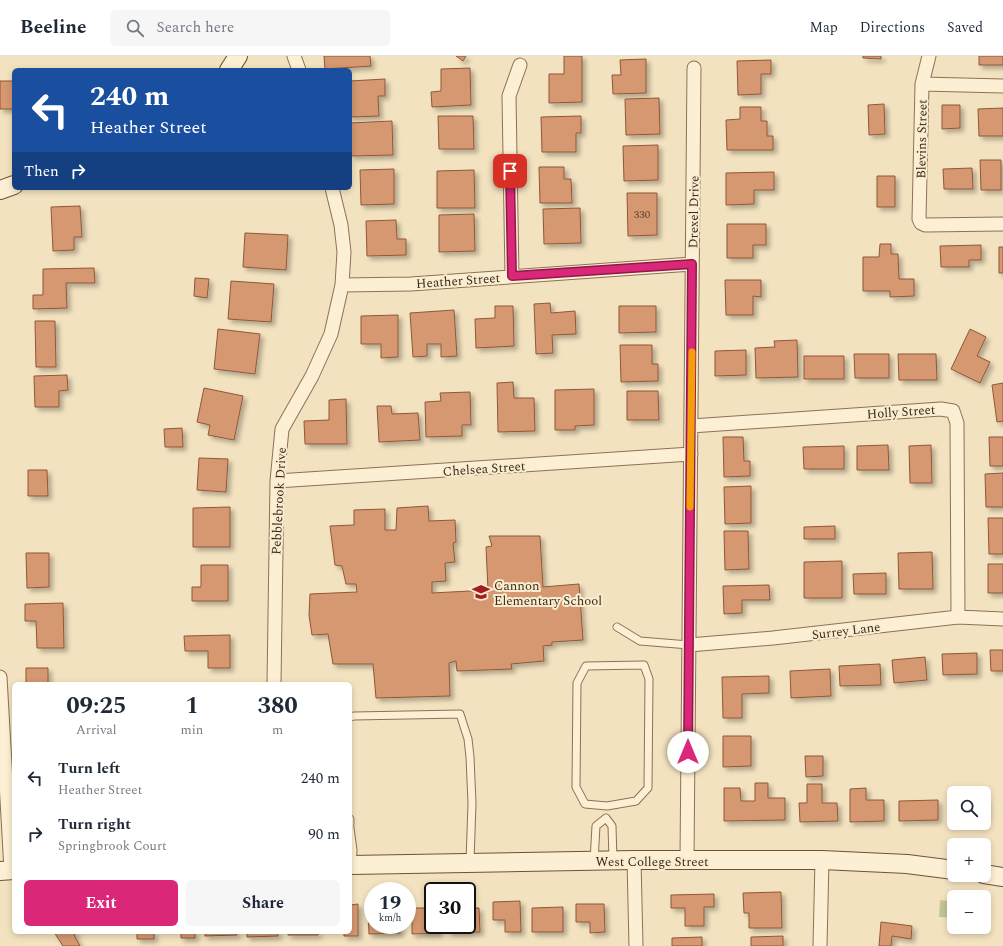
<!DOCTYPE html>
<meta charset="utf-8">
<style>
body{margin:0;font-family:Spectral,serif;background:#f6f6f7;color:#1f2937;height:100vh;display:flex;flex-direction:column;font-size:15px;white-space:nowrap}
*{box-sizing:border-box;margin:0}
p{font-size:13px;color:#747a83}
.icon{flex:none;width:22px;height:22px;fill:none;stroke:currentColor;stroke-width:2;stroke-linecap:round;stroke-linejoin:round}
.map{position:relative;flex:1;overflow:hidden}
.side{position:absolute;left:12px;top:626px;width:340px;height:252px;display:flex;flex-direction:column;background:#fff;border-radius:6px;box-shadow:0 2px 6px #0003}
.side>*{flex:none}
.hud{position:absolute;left:12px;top:12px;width:340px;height:122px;border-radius:6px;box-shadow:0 2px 6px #0003;background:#1a4fa0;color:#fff;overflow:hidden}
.controls{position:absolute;left:947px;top:730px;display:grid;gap:8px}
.controls a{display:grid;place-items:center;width:44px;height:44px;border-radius:6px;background:#fff;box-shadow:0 2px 6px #0003;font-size:20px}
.speed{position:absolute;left:364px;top:826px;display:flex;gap:8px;font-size:20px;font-weight:700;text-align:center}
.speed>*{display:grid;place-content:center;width:52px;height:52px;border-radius:50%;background:#fff;box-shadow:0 2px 6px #0003;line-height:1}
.speed small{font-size:10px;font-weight:400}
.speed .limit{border:2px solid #111;border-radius:6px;background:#fff;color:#111}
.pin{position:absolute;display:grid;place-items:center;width:34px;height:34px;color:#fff;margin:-17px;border-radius:8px;box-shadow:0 2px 6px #0006}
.me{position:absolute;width:44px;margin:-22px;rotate:0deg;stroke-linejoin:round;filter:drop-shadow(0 0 3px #0008)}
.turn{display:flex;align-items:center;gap:14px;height:84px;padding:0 12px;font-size:18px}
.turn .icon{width:52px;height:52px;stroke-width:2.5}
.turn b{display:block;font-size:28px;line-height:34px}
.then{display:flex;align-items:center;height:38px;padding:0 12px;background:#0003;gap:8px;font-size:15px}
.eta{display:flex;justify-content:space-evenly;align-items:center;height:68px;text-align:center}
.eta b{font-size:24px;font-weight:700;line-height:28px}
.primary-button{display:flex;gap:8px;margin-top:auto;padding:8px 12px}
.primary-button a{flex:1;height:46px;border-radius:6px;background:#db2777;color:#fff;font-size:16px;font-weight:700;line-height:46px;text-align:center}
.primary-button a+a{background:#f6f6f7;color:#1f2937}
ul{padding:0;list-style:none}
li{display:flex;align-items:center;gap:12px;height:56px;padding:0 12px}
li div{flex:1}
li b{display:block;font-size:15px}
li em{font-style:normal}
header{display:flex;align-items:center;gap:24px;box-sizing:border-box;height:56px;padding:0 20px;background:#fff;border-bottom:1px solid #e0e1e3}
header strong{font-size:19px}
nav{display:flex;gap:22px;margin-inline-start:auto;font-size:14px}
.search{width:280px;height:36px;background:#f6f6f7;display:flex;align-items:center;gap:10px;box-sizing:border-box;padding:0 14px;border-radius:6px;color:#747a83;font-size:15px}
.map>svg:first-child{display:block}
</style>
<header>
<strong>Beeline</strong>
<div class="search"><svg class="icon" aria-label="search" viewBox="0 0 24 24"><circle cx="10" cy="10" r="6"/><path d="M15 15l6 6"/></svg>Search here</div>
<nav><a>Map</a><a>Directions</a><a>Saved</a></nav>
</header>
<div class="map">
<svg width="1003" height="890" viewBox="0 0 1003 890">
<defs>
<filter id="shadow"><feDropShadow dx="3.5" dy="3.5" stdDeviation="2" flood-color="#0004"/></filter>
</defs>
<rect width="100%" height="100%" fill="#f3e2bf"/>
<path fill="#c1c692" d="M940,844L954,846V862L939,861Z"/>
<path fill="#d59870" stroke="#8f5838" filter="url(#shadow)" d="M324,0H370L371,10L325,13Z
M456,0H466L463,5Z
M564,0H582V46L549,47V18H564Z
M863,0H881V3L863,2Z
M979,0H1003V9H979Z
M646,3V37L613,38L612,19H621L620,4Z
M771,4V18H761V38L738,39L737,5Z
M470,12L471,49L432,51L431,36L441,35V13Z
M385,23V40H378L379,60L350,61V25Z
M0,25H14V53H0Z
M659,42L660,78L626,79L625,43Z
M884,48L885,78L869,79L868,49Z
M942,49H960V72L942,73Z
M740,51H761V65H767V80H773V94H727L726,64L740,63Z
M1003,52V80H979L978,53Z
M438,60H473L474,93H439Z
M581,60V77H576V96H542L541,61Z
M392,65L393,99L351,100L350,67Z
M658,89V124L624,125L623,90Z
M980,104H1001V134H981Z
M539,111H564V123H571L572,147H540Z
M972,112L973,133H944L943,113Z
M394,113V148L361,149L360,114Z
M474,114L475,152H437V115Z
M774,116V134H754V148L726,149V117Z
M877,120H895V151H877Z
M627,137H657V179L628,180Z
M80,150L82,181H74V194L53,195L51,151Z
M580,152L581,187L544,188L543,153Z
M474,158L475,195L439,196V159Z
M396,164L397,183H406V199L367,200L366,165Z
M727,168H766V189H753V202H727Z
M245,177L288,179L286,214L243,211Z
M880,188H891V198H898L899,223H914V240L890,241V235H863V201H879Z
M981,189V204H969V211H941L940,190Z
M999,191H1003V217H999Z
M94,212L95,227H66L67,252L33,253V239H43V213Z
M195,222L209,223L207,242L194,240Z
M725,224H761V241L753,240V259H726Z
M231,225L274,228L271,266L228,263Z
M550,247L551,257L575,255L576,278L552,279L553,297L536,298L534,248Z
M495,250H513L514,290L476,292L475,263L495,262Z
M619,250H656V276L619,277Z
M454,254L457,300L441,301V288H427V300L413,301L410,257Z
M398,259V301L381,302V288H361V260Z
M35,265H55L56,311H36Z
M218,273L260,278L255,318L214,313Z
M970,273L986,281L977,300L990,306L980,327L951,313Z
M797,284L798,321L756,322L755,292L775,291L774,285Z
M620,289H652V308H658V325L621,326Z
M746,294V319L715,320V295Z
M854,298H889V322H855Z
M898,298H936L937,324H899Z
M804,300H844V323H804Z
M67,319L68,334L59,335V351H35L34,320Z
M513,326L514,342H534L535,375L498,376L497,327Z
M1003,327V365L997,366L992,329Z
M204,332L243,340L234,384L208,379L210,369L197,366Z
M594,333V369L575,370V374H555V334Z
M627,335H658L659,364H627Z
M470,336L471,369H462V380L426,381L425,346L441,345L440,337Z
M346,343L347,388H305L304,365L329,364V344Z
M377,350H391L392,358L418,357L420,384L379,386Z
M182,372L183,391H165L164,373Z
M723,381H743L744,405H750V420L724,421Z
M989,381H1003V410H990Z
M888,389L889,414H857V390Z
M931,389L932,427H910L909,390Z
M844,390V413H804L803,391Z
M199,402L228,403L226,436L197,434Z
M28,414H47L48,440H28Z
M1003,417V451H986L985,418Z
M751,430V467L725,468L724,431Z
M428,450L429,465L455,464L456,486L453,487L455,506L445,507L446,525L432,526V537L488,534L486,491L492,490L489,480H540L543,531L579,528L583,584L552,586V589L543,590L544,605L511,608L512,613L457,615L456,605L449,607L450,640L376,642L373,608H333L328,578L312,579L309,559L310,538L357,536L356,528H346L342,510L335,509L330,470L354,469V454L385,453V474H396L397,452Z
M230,451V491H193V452Z
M988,462H1003V498H989Z
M835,470V483H804V471Z
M724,475H748L749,513L725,514Z
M932,496L933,533H899L898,497Z
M26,497H49V531L27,532Z
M842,505V542H804V506Z
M988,508H1003V537H988Z
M201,509H228V545H192V531H201Z
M886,517V538H854L853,518Z
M769,529L770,544H742V557L724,558L723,530Z
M63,547L64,592H37L36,565H25V548Z
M230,579V612H208V595H185L184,580Z
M990,594H1003V615H991Z
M977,597V618L943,619L942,598Z
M925,601L927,624L894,627L892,604Z
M880,608L881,629L840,630L839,610Z
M26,612H48V628H26Z
M830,613L831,640L791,642L790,615Z
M769,620V637L742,638V662H723L722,621Z
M723,680H751V710L723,711Z
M805,700H823V720L806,721Z
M755,727H768V742H785V764L724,765V732H740L741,745H755Z
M807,728H822V747H837L838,765L800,766L799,747H807Z
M866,732V744H884V765L850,766V733Z
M952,743H954V762H953Z
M984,743H986V762H984Z
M938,744V764L899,765V745Z
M781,836L782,872H749V857H744L743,837Z
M714,838V851H704V870H685V852H671V839Z
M520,845L521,876H505V864H493V846Z
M358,848V880H344V876H350V849Z
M576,848H604L605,876L590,877V866H576Z
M563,851V876H532V852Z
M412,852H433V869H439V877L412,878Z
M467,852H479L480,876H448V869H467Z
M368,854H373V869H400V877L369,878Z
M881,866L912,870L911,883L892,880L891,890H879Z
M54,876H78L74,879L80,890H63Z
M137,876H154V883H137Z
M181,876H195V882H181Z
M205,876H237V879L205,880Z
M247,876H278V880L247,881Z
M288,876H318V879H288Z
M783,880V890H751V881Z
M702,881V890H672V882Z"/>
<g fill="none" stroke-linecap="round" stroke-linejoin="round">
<g stroke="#8d7155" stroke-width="9">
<path id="lane" d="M617,571L640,585L689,589
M644,609L649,623L648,732L636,745L607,750L585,748L576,731L577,627L586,610Z
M350,661L354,660L460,658L468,683L470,701L472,747L470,806
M350,763V768
M350,772L353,794L352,809
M594,805L596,770L606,762L612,770L613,804"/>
</g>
<g stroke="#8d7155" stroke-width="15">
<path id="street" d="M294,0L299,14
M929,0L922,28L919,163L921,167L925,169L1003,168
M922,28L1003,30
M512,220L509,40L520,9
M342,229L411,228L692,208
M691,370L941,353L953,355L957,367L958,561
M277,425L691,398
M689,589L773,582L958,561L1003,563
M0,621L11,814
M274,628L277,425L282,373L312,320L331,278L342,229L344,196L341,169L332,132
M634,804L636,890
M687,804L694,12
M820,890L822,804"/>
</g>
<g stroke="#6f5238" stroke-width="20">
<path id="secondary" d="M229,14L238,0
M0,134L14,129
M350,809L634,804H822L907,808L954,814
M0,815L14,814
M984,818L1003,821"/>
</g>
<use href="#lane" stroke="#fcefd3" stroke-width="7"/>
<use href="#street" stroke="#fcefd3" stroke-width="13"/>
<use href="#secondary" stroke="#fcefd3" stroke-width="18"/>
</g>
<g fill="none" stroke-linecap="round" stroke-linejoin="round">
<g stroke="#8e194d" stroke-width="10">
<path id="route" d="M510,115L512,220L692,208L688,696"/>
</g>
<use href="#route" stroke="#db2777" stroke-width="7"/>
<path stroke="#f59e0b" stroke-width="7" d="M690,451L692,296"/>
</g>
<defs>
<g id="school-bare" transform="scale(1.38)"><path d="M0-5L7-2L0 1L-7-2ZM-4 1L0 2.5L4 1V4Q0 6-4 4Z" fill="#a31e23" stroke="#f9eccf" stroke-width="2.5" paint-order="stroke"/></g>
</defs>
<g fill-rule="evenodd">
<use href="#school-bare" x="481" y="536"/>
</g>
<g text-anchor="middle" stroke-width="4" stroke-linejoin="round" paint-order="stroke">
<g font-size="11" fill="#624630">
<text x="642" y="162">330</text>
</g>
<g font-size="13" fill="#3b2a1b" stroke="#f9eccf">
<text transform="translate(921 83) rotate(-89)" y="5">Blevins Street</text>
<text transform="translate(693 156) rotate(-89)" y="5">Drexel Drive</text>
<text transform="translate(458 224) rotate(-4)" y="5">Heather Street</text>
<text transform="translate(901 355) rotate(-4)" y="5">Holly Street</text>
<text transform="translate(484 412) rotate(-4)" y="5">Chelsea Street</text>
<text transform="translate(278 445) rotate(-87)" y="5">Pebblebrook Drive</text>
<text transform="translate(846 574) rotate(-7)" y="5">Surrey Lane</text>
<text x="652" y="810">West College Street</text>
</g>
<g font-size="13" fill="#3b2a1b" stroke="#f9eccf" text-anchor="start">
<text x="494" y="534">Cannon<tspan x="494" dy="15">Elementary School</tspan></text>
</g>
</g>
</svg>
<div class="controls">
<a><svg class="icon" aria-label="search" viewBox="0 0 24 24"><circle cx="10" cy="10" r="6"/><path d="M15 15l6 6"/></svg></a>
<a>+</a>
<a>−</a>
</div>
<div class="speed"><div>19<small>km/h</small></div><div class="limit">30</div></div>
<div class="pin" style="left:510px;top:115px;background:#d93025"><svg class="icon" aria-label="arrive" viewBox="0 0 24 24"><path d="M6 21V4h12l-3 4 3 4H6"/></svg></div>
<svg class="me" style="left:688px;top:696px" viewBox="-20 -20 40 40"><circle r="19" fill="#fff"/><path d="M0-13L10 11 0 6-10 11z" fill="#db2777"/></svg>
<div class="hud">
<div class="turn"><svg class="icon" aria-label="left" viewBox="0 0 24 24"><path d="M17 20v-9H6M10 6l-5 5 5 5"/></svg><div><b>240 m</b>Heather Street</div></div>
<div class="then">Then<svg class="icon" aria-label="right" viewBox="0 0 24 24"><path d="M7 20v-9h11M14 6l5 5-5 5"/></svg></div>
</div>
<section class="side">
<div class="eta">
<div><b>09:25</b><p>Arrival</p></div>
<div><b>1</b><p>min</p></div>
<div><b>380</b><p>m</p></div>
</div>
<ul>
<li><svg class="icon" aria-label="left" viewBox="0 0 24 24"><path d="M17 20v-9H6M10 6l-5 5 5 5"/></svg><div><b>Turn left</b><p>Heather Street</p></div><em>240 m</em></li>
<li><svg class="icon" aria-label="right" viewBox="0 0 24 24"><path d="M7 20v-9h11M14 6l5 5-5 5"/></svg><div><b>Turn right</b><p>Springbrook Court</p></div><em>90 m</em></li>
</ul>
<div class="primary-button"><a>Exit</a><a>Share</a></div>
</section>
</div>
